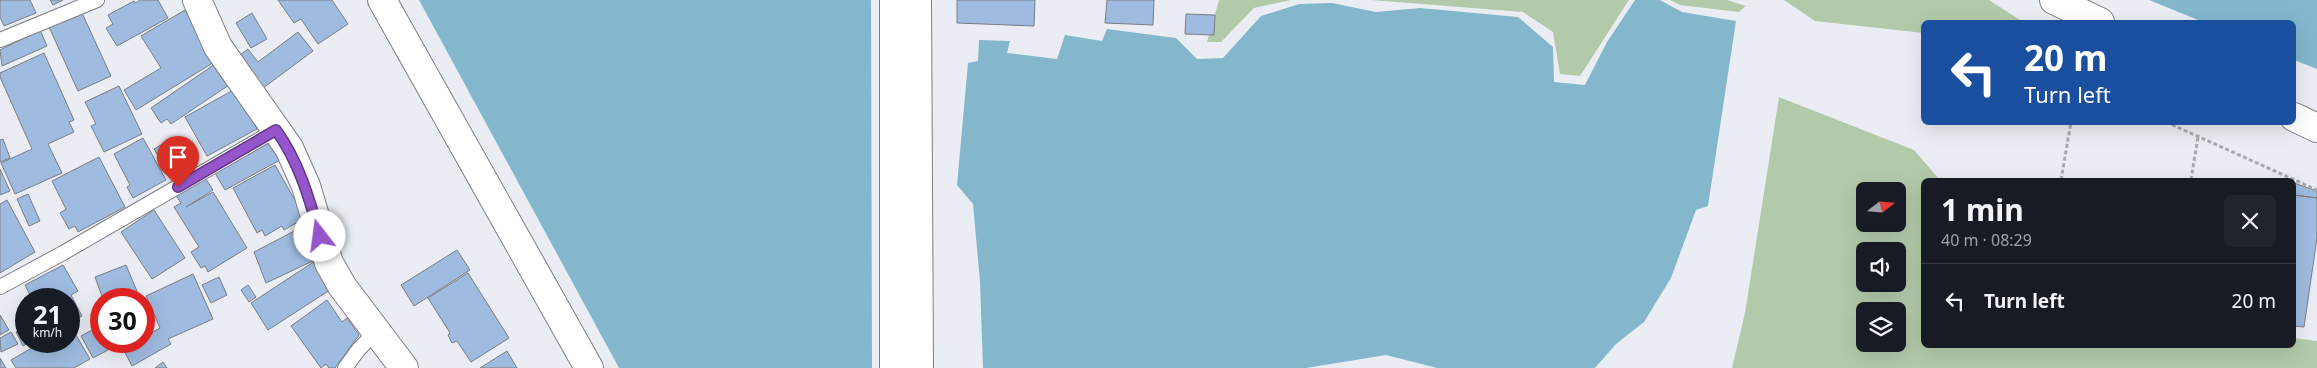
<!DOCTYPE html>
<meta charset="utf-8">
<style>
body{margin:0;font-family:"Noto Sans",sans-serif;background:#20242c;color:#f1f3f6;height:100vh;display:flex;flex-direction:column;font-size:19px;white-space:nowrap}
*{box-sizing:border-box;margin:0}
p{font-size:16px;color:#9ea1a6}
.icon{flex:none;width:28px;height:28px;fill:none;stroke:currentColor;stroke-width:2;stroke-linecap:round;stroke-linejoin:round}
.map{position:relative;flex:1;overflow:hidden}
.panel{position:absolute;left:1921px;top:178px;width:375px;height:170px;display:flex;flex-direction:column;background:#171b24;border-radius:8px;box-shadow:0 5px 20px #0002}
.panel>*{flex:none}
.hud{position:absolute;left:1921px;top:20px;width:375px;height:105px;border-radius:8px;box-shadow:0 5px 20px #0002;background:#1a4fa0;color:#fff;overflow:hidden}
.needle{width:32px;rotate:73deg}
.buttons{position:absolute;left:1856px;top:182px;display:grid;gap:10px}
.buttons a{display:grid;place-items:center;width:50px;height:50px;border-radius:8px;background:#171b24;box-shadow:0 5px 20px #0002;font-size:25px}
.speed{position:absolute;left:15px;top:288px;display:flex;gap:10px;font-size:25px;font-weight:700;text-align:center}
.speed>*{display:grid;place-content:center;width:65px;height:65px;border-radius:50%;background:#171b24;box-shadow:0 5px 20px #0002;line-height:1}
.speed small{font-size:12px;font-weight:400}
.speed .limit{border:8px solid #d22;background:#fff;color:#111}
.pin{position:absolute;display:grid;place-items:center;width:42px;height:42px;color:#fff;margin:-51px -21px;border-radius:50% 50% 50% 0;rotate:-45deg;box-shadow:0 0 5px #0007}
.pin .icon{rotate:45deg}
.me{position:absolute;width:55px;margin:-28px;rotate:345deg;stroke-linejoin:round;filter:drop-shadow(0 0 4px #0008)}
.turn{display:flex;align-items:center;gap:18px;height:105px;padding:0 20px;font-size:22px}
.turn .icon{width:65px;height:65px;stroke-width:2.5}
.turn b{display:block;font-size:35px;line-height:42px}
.round{display:grid;place-items:center;flex:none;width:52px;height:52px;border-radius:8px;background:#20242c}
.head{display:flex;align-items:center;justify-content:space-between;height:85px;padding:0 20px}
h1{font-size:30px;font-weight:700;line-height:38px}
ul{padding:0;list-style:none}
li{display:flex;align-items:center;gap:15px;height:75px;padding:0 20px;border-top:1px solid #363941}
li div{flex:1}
li b{display:block;font-size:19px}
li em{font-style:normal}
.map>svg:first-child{display:block}
</style>
<div class="map">
<svg width="2317" height="368" viewBox="0 0 2317 368">
<rect width="100%" height="100%" fill="#eaeef4"/>
<path fill="#b3caaa" fill-rule="evenodd" d="M1219,0H1291L1254,8L1221,42H1207Z
M1371,0H1629L1580,76L1560,74L1553,32L1523,12Z
M1670,0H1727L1746,6L1739,12L1680,5Z
M1784,0H1989L2023,22H1924V33L1815,21Z
M1779,97L1914,150L1940,180H1924V345H2294V338L2317,341V368H1732L1745,313ZM1898,191V224H1865V191ZM1898,251V284H1865V251ZM1898,311V344H1865V311Z"/>
<path fill="#84b7cc" d="M419,0H871L872,368H619Z
M1635,0H1660L1682,12L1736,21L1708,206L1696,210L1671,278L1644,322L1616,344L1595,368H1437L1386,355L1306,368H983L980,282L973,204L957,185L968,63L978,61L979,40L1010,41L1007,53L1057,59L1065,35L1102,41L1107,29L1176,38L1197,59L1223,58L1261,16L1299,4L1332,3L1376,12L1420,8L1518,17L1553,47L1554,82L1585,85L1607,42Z
M2149,0H2317V69L2294,60V22H2203Z"/>
<path fill="#9fbbe0" stroke="#7a7e83" d="M0,0H30L36,13L4,26L0,17Z
M50,0H63L53,5Z
M140,0H158L168,18L117,46L106,28L113,24L108,15L134,1L136,3Z
M278,0H332L348,24L318,44L301,19L294,23Z
M957,0H1035L1034,26L957,23Z
M1107,0H1154L1153,25L1105,23Z
M185,10L216,61L136,110L124,90L161,68L141,36Z
M82,13L111,76L78,91L49,27Z
M252,13L267,39L251,48L236,23Z
M1186,14L1215,15L1214,35L1185,34Z
M40,30L47,46L2,66L0,50Z
M298,32L313,51L259,91L235,59L248,49L258,62Z
M44,53L74,120L69,122L74,132L48,144L62,173L15,194L1,163L32,149L0,77V73Z
M215,64L229,85L171,124L167,119L161,123L151,108Z
M119,86L142,134L104,152L91,126L96,124L85,102Z
M235,89L257,129L207,156L185,117Z
M143,138L166,180L133,198L127,187L130,185L114,154Z
M3,139L10,158L0,162V140Z
M171,139L186,167L170,176L154,149Z
M272,141L282,159L225,190L215,173Z
M99,157L125,207L78,232L75,226L69,229L60,213L66,209L52,181Z
M275,165L305,218L284,230L282,226L265,236L262,230L257,233L233,188Z
M0,169L10,191L0,195Z
M204,176L213,190L186,207L213,192L247,248L208,272L205,266L201,268L191,252L199,247L174,207L181,203L175,194Z
M2294,183L2317,191V198L2294,195Z
M28,194L40,221L29,226L17,199Z
M2294,195L2317,198V238L2304,327L2294,326Z
M7,200L35,252L0,273V204Z
M154,210L185,258L152,279L121,232Z
M302,227L317,259L266,283L254,252Z
M457,250L470,270L414,306L401,285Z
M315,261L333,288L268,330L251,303Z
M63,265L78,291L71,295L82,316L69,324V299H32L25,285Z
M126,265L139,296L131,299H103L95,277Z
M468,273L509,338L471,362L457,341L452,343L448,335L450,333L428,298Z
M193,274L213,319L168,339L171,344L132,366L119,341H144V337L160,328L146,296Z
M219,277L227,295L211,303L202,285Z
M248,285L256,297L249,302L241,290Z
M327,300L342,322L347,318L359,335L335,368H329L326,364L321,368L291,326Z
M0,315L9,330L0,335Z
M26,327V341H32L23,346L16,332Z
M96,328L101,341L108,350L93,358L81,336Z
M11,332L18,344L1,352L0,338Z
M76,335L90,359L74,368H16L11,360L44,341H69Z
M507,351L517,368H480Z
M0,358L6,368H0Z
M163,362L167,368H155Z"/>
<g fill="none" stroke-linecap="round" stroke-linejoin="round">
<g stroke="#7b7f84" stroke-width="16">
<path id="service" d="M0,40L97,0
M0,287L63,253L276,130
M345,368L359,349L376,332"/>
</g>
<g stroke="#7b7f84" stroke-width="30">
<path id="minor" d="M197,0L218,47L289,148L306,186L329,263L342,286L404,368
M382,0L589,368
M917,0L919,368
M2054,0L2100,22
M2294,117L2317,128
M894,368V0"/>
</g>
<path stroke="#a7aaaf" stroke-width="3" stroke-dasharray="4 2.5" stroke-linecap="butt" d="M2166,122L2317,190
M2061,180L2071,122
M2191,180L2198,137"/>
<use href="#service" stroke="#fff" stroke-width="14"/>
<use href="#minor" stroke="#fff" stroke-width="28"/>
</g>
<g fill="none" stroke-linecap="round" stroke-linejoin="round">
<g stroke="#613784" stroke-width="12">
<path id="route" d="M178,187L276,130C299,162 309,198 320,236"/>
</g>
<use href="#route" stroke="#9555cb" stroke-width="9"/>
</g>
</svg>
<div class="buttons">
<a><svg class="needle" viewBox="-14 -14 28 28"><path d="M0-13l5 13h-10z" fill="#e53935"/><path d="M0 13l5-13h-10z" fill="#9ea1a6"/></svg></a>
<a><svg class="icon" aria-label="sound" viewBox="0 0 24 24"><path d="M4 9h4l5-4v14l-5-4H4zM17 9q2 3 0 6"/></svg></a>
<a><svg class="icon" aria-label="layers" viewBox="0 0 24 24"><path d="M12 4l9 5-9 5-9-5zM3 14l9 5 9-5"/></svg></a>
</div>
<div class="speed"><div>21<small>km/h</small></div><div class="limit">30</div></div>
<div class="pin" style="left:178px;top:187px;background:#d93025"><svg class="icon" aria-label="arrive" viewBox="0 0 24 24"><path d="M6 21V4h12l-3 4 3 4H6"/></svg></div>
<svg class="me" style="left:320px;top:236px" viewBox="-20 -20 40 40"><circle r="19" fill="#fff"/><path d="M0-13L10 11 0 6-10 11z" fill="#9555cb"/></svg>
<div class="hud">
<div class="turn"><svg class="icon" aria-label="left" viewBox="0 0 24 24"><path d="M17 20v-9H6M10 6l-5 5 5 5"/></svg><div><b>20 m</b>Turn left</div></div>
</div>
<section class="panel">
<div class="head"><div><h1>1 min</h1><p>40 m · 08:29</p></div><a class="round"><svg class="icon" aria-label="close" viewBox="0 0 24 24"><path d="M6 6l12 12M18 6L6 18"/></svg></a></div>
<ul>
<li><svg class="icon" aria-label="left" viewBox="0 0 24 24"><path d="M17 20v-9H6M10 6l-5 5 5 5"/></svg><div><b>Turn left</b></div><em>20 m</em></li>
</ul>
</section>
</div>
